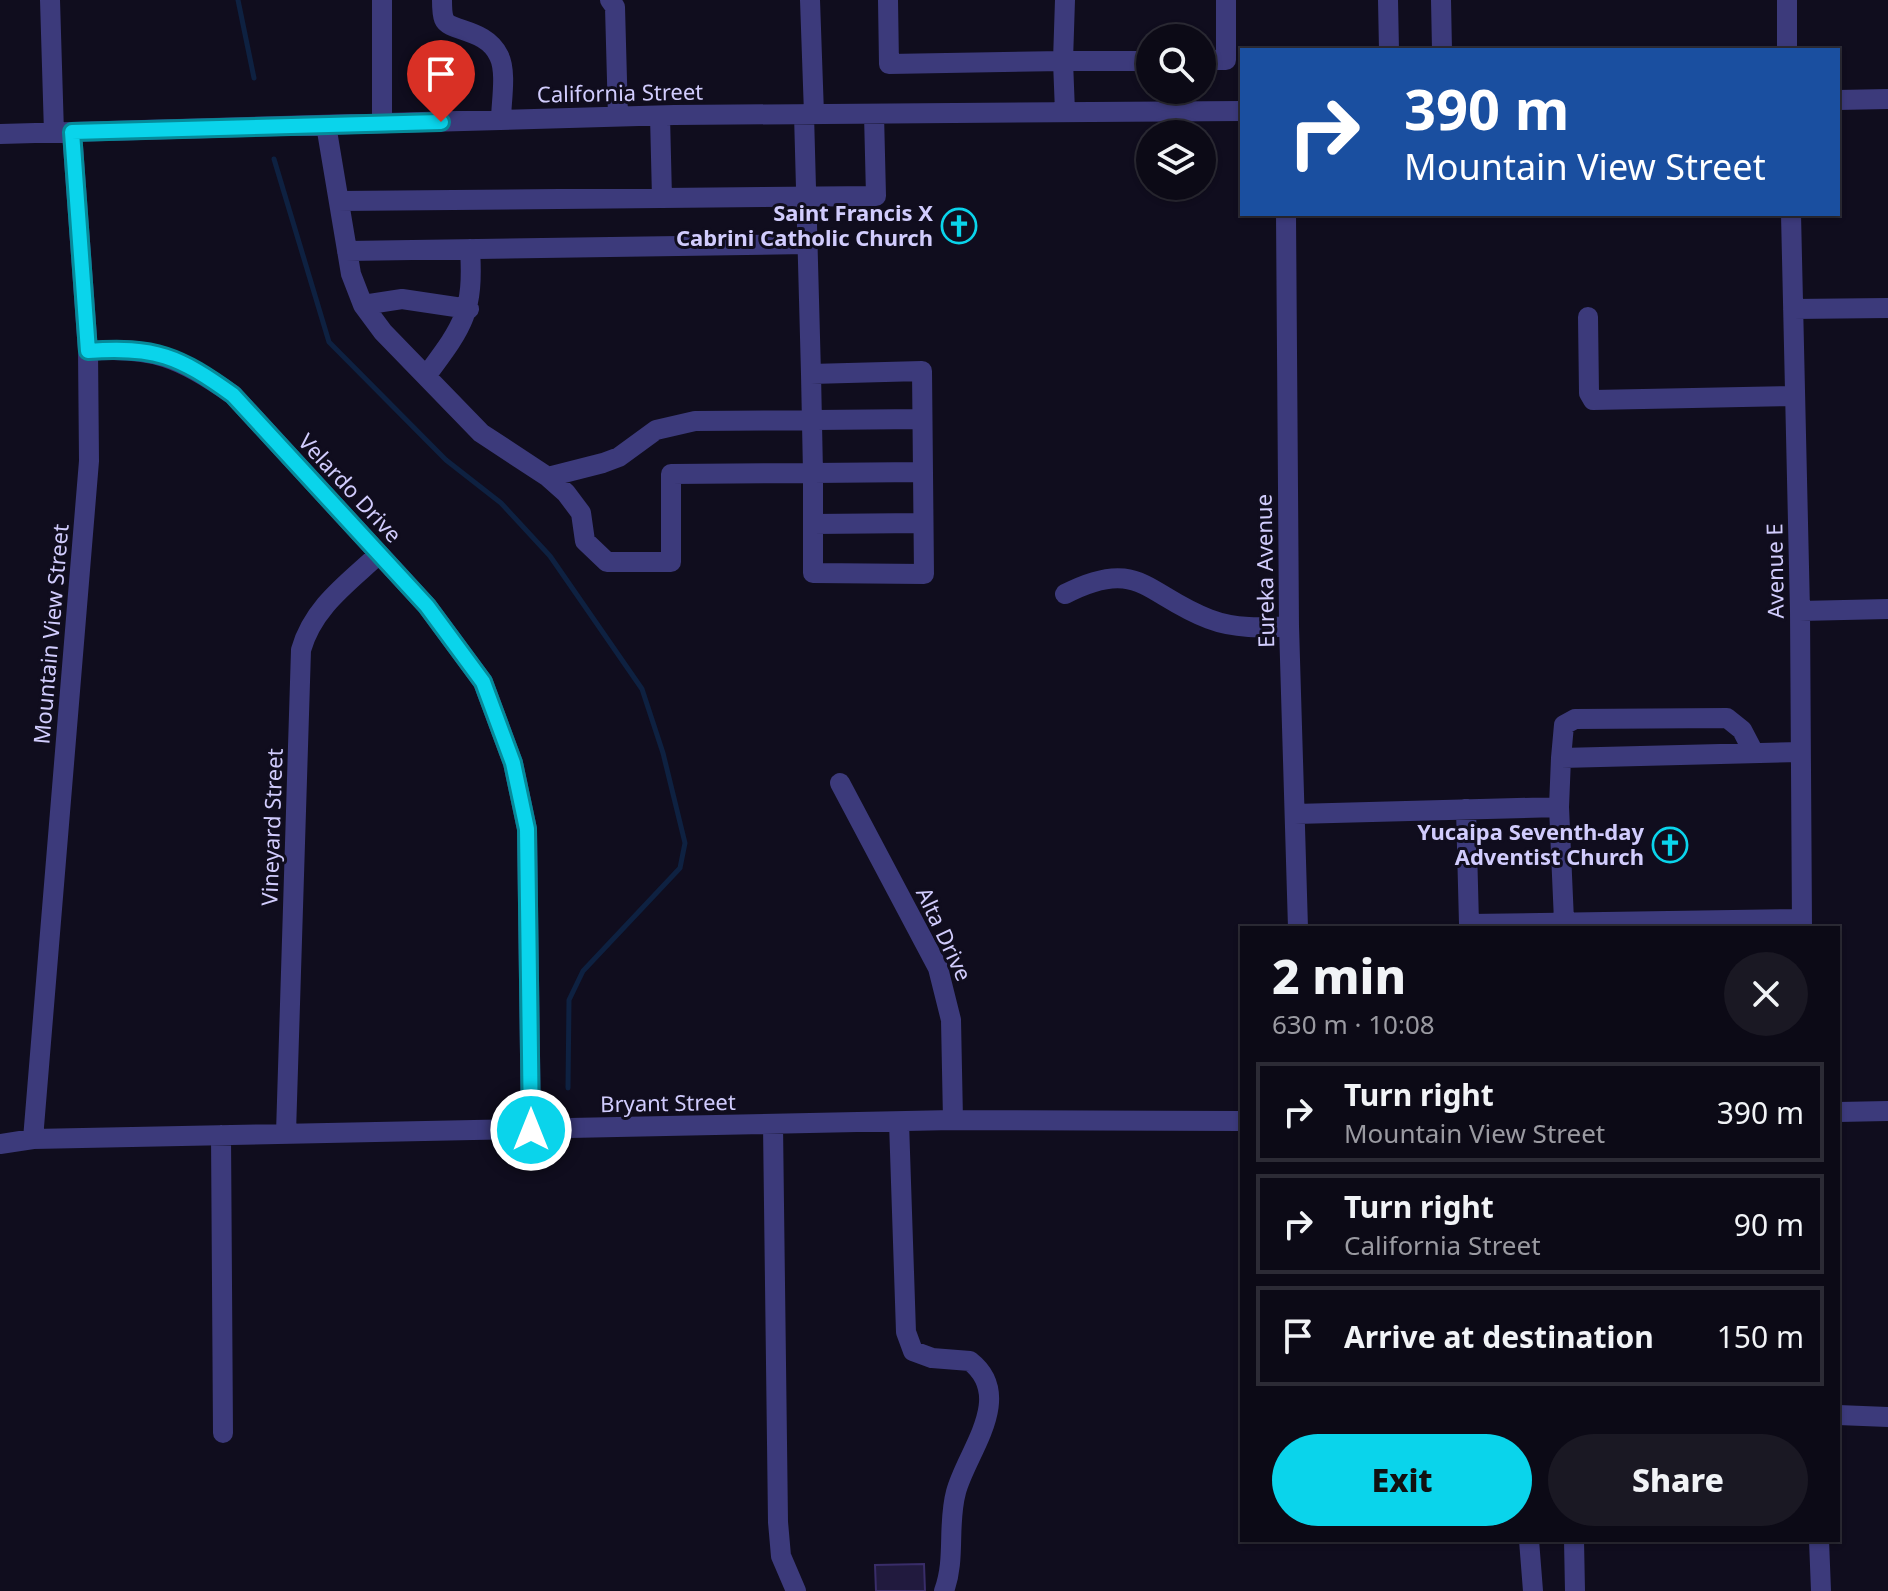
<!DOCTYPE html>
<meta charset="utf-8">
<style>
body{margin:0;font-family:"Noto Sans",sans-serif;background:#1a1823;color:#f1f3f6;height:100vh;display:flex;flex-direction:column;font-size:30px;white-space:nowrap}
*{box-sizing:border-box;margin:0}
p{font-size:26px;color:#9a9aa1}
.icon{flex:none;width:44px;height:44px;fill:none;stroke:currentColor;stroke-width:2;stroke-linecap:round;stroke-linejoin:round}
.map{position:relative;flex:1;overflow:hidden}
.side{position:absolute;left:1240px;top:926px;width:600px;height:616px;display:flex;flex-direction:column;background:#0c0a16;border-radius:0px;box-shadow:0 2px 6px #0004,0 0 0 2px #2c2b35}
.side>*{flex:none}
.hud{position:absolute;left:1240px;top:48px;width:600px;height:168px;border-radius:0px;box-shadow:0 2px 6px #0004,0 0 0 2px #2c2b35;background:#1a4fa0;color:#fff;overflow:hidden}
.fabs{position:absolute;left:1136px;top:24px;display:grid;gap:16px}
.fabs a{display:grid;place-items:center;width:80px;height:80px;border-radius:50%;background:#0c0a16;box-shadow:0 2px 6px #0004,0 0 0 2px #2c2b35;font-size:40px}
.pin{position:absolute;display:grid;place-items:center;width:68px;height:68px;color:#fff;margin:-82px -34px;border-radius:50% 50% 50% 0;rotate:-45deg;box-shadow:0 0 8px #0007}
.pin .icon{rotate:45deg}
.me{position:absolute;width:88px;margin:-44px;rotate:0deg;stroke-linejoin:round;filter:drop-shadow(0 0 6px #0008)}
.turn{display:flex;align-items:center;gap:28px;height:168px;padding:0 32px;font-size:36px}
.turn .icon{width:104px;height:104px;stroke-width:2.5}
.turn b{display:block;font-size:56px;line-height:68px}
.round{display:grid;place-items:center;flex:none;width:84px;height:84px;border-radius:42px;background:#1a1823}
.overview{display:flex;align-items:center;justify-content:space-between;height:136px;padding:0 32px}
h1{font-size:48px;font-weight:800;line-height:60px}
.cta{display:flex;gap:16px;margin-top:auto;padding:16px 32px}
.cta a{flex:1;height:92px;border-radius:48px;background:#0ad4eb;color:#111;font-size:32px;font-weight:800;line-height:92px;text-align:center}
.cta a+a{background:#1a1823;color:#f1f3f6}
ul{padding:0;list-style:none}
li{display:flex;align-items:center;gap:24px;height:100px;margin:0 16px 12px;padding:0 16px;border:4px solid #2c2b35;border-radius:0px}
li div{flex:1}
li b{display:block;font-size:30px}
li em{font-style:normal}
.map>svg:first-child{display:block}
</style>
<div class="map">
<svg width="1888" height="1591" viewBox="0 0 1888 1591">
<rect width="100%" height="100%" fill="#100d1e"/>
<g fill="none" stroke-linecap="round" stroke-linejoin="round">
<path stroke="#0e2141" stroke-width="5" d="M238,0L254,78
M274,159L329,342L446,460L501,503L550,556L642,689L663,753L685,843L680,868L583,971L569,1000L568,1088"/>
</g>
<path fill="#211a3e" stroke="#392d69" stroke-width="2" d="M924,1564L925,1591H876L875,1565Z"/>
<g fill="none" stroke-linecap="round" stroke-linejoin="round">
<path stroke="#3c3a7b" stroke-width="20" d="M50,0L54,133
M382,0V123
M442,0C442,5 442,14 444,19C449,32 486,28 499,56C507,72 501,103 501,120
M610,0L615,7L618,117
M810,0L814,114
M888,0L889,64L1063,61L1065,0
M1388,0L1389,50
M1441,0L1442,50
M1787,0V50
M1202,60H1226V0
M1838,100L1888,99
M1065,112L1063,61H1150
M804,114L811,374
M660,116L662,198
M326,125L351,274L363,305L383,332L481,433L548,477L566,493L581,513L585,541L607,562H671V474L813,473V573L924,574L922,371L811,374L813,473L922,472
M0,134L674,115L1242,111
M339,201L876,196L874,114
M1286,214L1289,626L1298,928
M1791,214L1800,611L1802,928
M347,251L807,244
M363,305L402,299L469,309
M1793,309L1888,308
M1588,317L1589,393L1593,400L1795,396
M88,351C152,346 181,358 233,395L427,606L483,682L513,763L527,829L531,1130
M426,376C463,326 474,313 470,249
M548,477L603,463L619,457L656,430L695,421L922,419
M813,524L923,523
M1065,594C1139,556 1146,595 1209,619C1235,629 1262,628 1289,626
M1800,611L1888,609
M1561,758L1564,725L1575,719L1727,718L1742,730L1754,753
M840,783L938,968L951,1020L953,1120
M1559,807L1564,921
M1466,809L1469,924L1802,919
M1295,814L1559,807L1561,758L1800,752
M1838,1112L1888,1111
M899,1122L906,1332L913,1351L932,1358L970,1361C1016,1397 966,1453 956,1492C947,1525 956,1559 944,1591
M773,1125L778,1522L781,1556L796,1591
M286,1133L301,650C313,607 348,583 379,554
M221,1135L223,1433
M33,1139L89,461L88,351L72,132
M0,1144L33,1139L953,1120L1242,1121
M1838,1415L1888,1417
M1529,1540L1533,1591
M1574,1540L1575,1591
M1819,1540L1821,1591"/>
</g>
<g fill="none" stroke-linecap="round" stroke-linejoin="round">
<g stroke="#068a99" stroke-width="20">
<path id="route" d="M441,122L72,132L88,351C155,346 179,356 233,395L427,606L483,682L513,763L527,829L531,1130"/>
</g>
<use href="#route" stroke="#0ad4eb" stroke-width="14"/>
</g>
<defs>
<g id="church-ring" transform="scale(1.8)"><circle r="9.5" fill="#100d1e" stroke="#0ad4eb" stroke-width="1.5"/><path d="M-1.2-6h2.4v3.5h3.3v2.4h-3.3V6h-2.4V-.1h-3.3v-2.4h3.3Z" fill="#0ad4eb"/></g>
</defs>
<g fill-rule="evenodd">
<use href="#church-ring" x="959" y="226"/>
<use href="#church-ring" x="1670" y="845"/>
</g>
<g text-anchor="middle" stroke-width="6" stroke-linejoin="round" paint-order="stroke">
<g font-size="22" fill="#d1ccfd" stroke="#100d1e">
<text transform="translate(620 93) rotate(-1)" y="8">California Street</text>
<text transform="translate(350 488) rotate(47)" y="8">Velardo Drive</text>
<text transform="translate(1265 571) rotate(-91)" y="8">Eureka Avenue</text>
<text transform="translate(1775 571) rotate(-91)" y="8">Avenue E</text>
<text transform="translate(51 634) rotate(-85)" y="8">Mountain View Street</text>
<text transform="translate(272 827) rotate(-88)" y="8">Vineyard Street</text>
<text transform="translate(944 934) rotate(65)" y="8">Alta Drive</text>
<text transform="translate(668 1103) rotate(-1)" y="8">Bryant Street</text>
</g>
<g font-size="22" font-weight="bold" fill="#d1ccfd" stroke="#100d1e" text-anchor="end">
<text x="933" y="221">Saint Francis X<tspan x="933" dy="25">Cabrini Catholic Church</tspan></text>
<text x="1644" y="840">Yucaipa Seventh-day<tspan x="1644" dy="25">Adventist Church</tspan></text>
</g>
</g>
</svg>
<div class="fabs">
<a><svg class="icon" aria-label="search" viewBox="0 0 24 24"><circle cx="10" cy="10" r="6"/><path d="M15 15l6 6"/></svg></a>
<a><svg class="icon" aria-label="layers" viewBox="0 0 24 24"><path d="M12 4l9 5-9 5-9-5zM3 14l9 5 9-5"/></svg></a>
</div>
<div class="pin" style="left:441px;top:122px;background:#d93025"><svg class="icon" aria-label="arrive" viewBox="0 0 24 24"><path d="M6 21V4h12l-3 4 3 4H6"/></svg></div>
<svg class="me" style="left:531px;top:1130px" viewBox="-20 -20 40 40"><circle r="17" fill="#0ad4eb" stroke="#fff" stroke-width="3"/><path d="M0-11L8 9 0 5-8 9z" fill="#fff"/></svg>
<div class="hud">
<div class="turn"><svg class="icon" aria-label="right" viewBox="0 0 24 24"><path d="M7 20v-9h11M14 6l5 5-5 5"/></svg><div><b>390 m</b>Mountain View Street</div></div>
</div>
<section class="side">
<div class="overview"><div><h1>2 min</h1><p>630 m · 10:08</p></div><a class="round"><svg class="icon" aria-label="close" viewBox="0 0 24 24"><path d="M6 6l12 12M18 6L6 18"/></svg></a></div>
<ul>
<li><svg class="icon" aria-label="right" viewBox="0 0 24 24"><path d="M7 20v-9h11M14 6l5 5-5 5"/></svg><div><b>Turn right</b><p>Mountain View Street</p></div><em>390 m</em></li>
<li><svg class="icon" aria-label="right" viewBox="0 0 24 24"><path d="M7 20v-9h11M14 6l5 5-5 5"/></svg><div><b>Turn right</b><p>California Street</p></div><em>90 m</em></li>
<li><svg class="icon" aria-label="arrive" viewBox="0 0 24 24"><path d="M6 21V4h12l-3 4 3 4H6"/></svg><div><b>Arrive at destination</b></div><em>150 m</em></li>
</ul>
<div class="cta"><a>Exit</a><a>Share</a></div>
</section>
</div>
